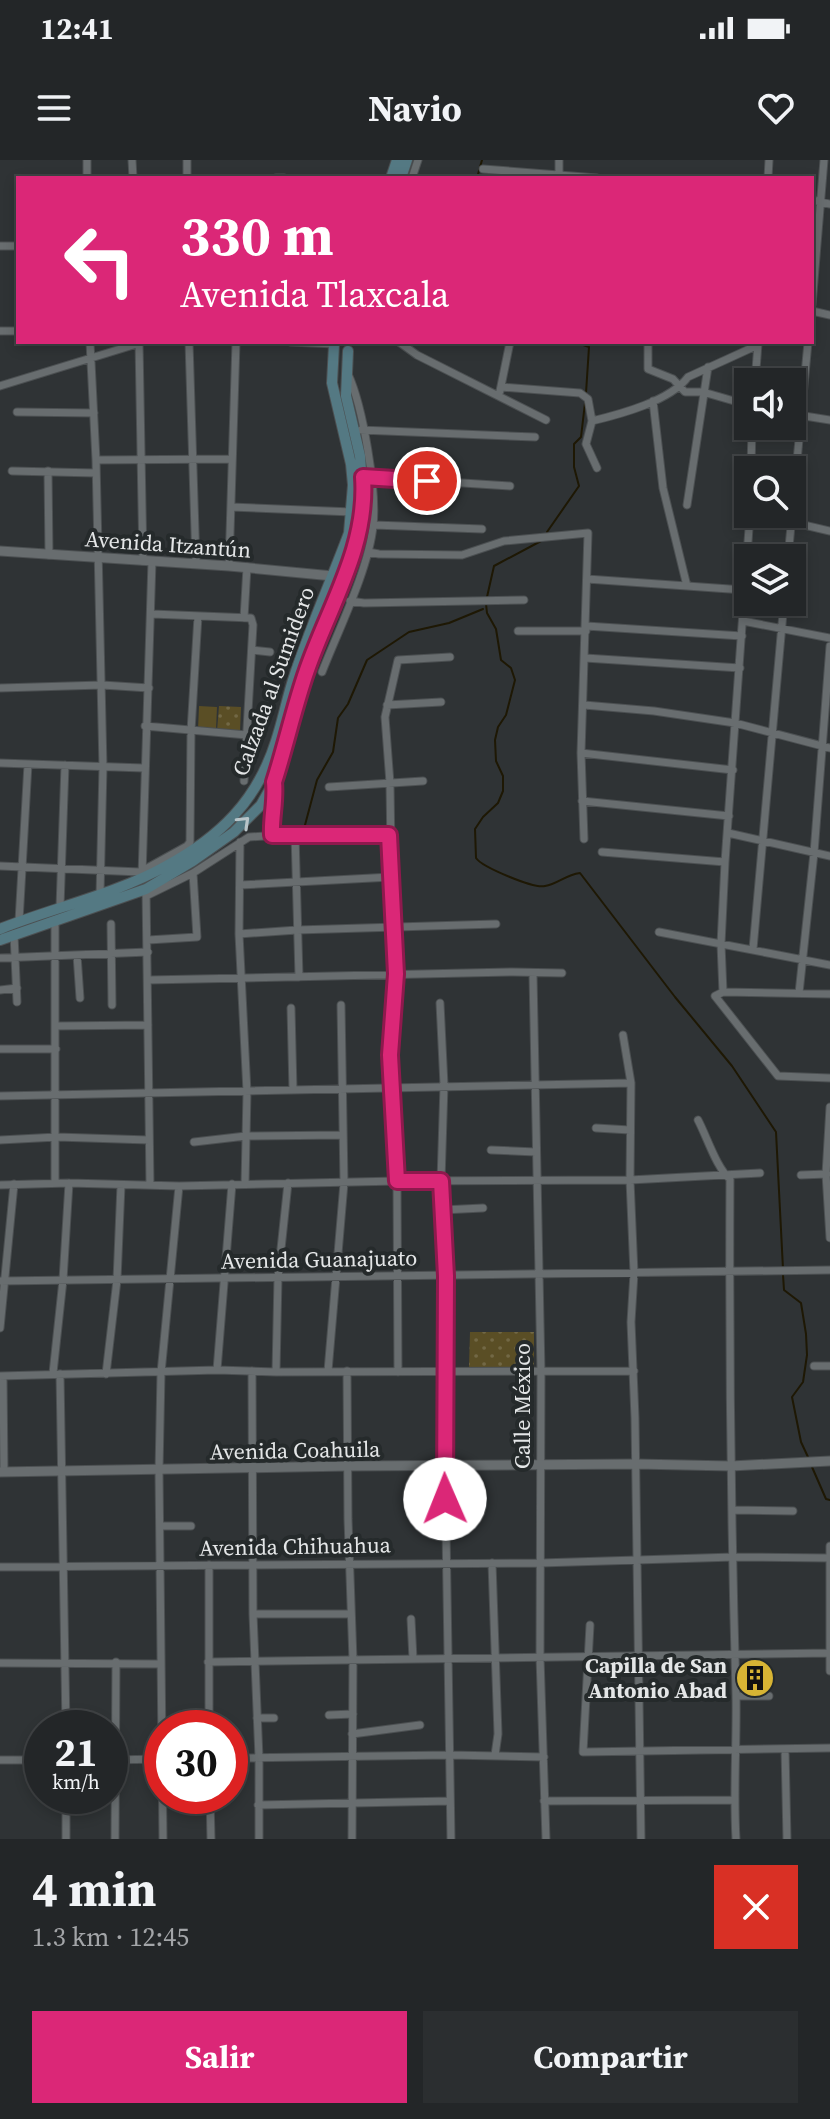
<!DOCTYPE html>
<html lang="es">
<meta charset="utf-8">
<style>
body{margin:0;font-family:"Source Serif 4",serif;background:#2b2e30;color:#f1f3f6;height:100vh;display:flex;flex-direction:column;font-size:30px;white-space:nowrap}
*{box-sizing:border-box;margin:0}
p{font-size:26px;color:#a3a5a8}
.icon{flex:none;width:44px;height:44px;fill:none;stroke:currentColor;stroke-width:2;stroke-linecap:round;stroke-linejoin:round}
.map{position:relative;height:1679px;overflow:hidden}
.details{display:flex;flex-direction:column;background:#232628;flex:1}
.details>*{flex:none}
.hud{position:absolute;left:16px;top:16px;width:798px;height:168px;border-radius:0px;box-shadow:0 4px 12px #0003,0 0 0 2px #404345;background:#db2777;color:#fff;overflow:hidden}
.fabs{position:absolute;left:734px;top:208px;display:grid;gap:16px}
.fabs a{display:grid;place-items:center;width:72px;height:72px;border-radius:0px;background:#232628;box-shadow:0 4px 12px #0003,0 0 0 2px #404345;font-size:40px}
.speed{position:absolute;left:24px;top:1550px;display:flex;gap:16px;font-size:40px;font-weight:700;text-align:center}
.speed>*{display:grid;place-content:center;width:104px;height:104px;border-radius:50%;background:#232628;box-shadow:0 4px 12px #0003,0 0 0 2px #404345;line-height:1}
.speed small{font-size:20px;font-weight:400}
.speed .limit{border:12px solid #d22;background:#fff;color:#111}
.pin{position:absolute;display:grid;place-items:center;width:68px;height:68px;color:#fff;margin:-34px;border:4px solid #fff;border-radius:50%;box-shadow:0 2px 8px #0007}
.me{position:absolute;width:88px;margin:-44px;rotate:359deg;stroke-linejoin:round;filter:drop-shadow(0 0 6px #0008)}
.turn{display:flex;align-items:center;gap:28px;height:168px;padding:0 32px;font-size:36px}
.turn .icon{width:104px;height:104px;stroke-width:2.5}
.turn b{display:block;font-size:56px;line-height:68px}
.round{display:grid;place-items:center;flex:none;width:84px;height:84px;border-radius:0px;background:#2b2e30}
.headline{display:flex;align-items:center;justify-content:space-between;height:136px;padding:0 32px}
h1{font-size:48px;font-weight:700;line-height:60px}
.primary-button{display:flex;gap:16px;margin-top:auto;padding:16px 32px}
.primary-button a{flex:1;height:92px;border-radius:0px;background:#db2777;color:#fff;font-size:32px;font-weight:700;line-height:92px;text-align:center}
.primary-button a+a{background:#2b2e30;color:#f1f3f6}
.status{display:flex;justify-content:space-between;align-items:center;height:56px;padding:0 40px;background:#232628;direction:ltr}
.status svg{height:22px;fill:currentColor}
header{display:flex;justify-content:space-between;align-items:center;height:104px;padding:0 32px;background:#232628;font-size:36px;font-weight:700}
.map>svg:first-child{display:block}
</style>
<div class="status"><b>12:41</b><svg viewBox="0 0 49 12"><path d="M0 12V9h3v3zM5 12V6h3v6zM10 12V3h3v9zM15 12V0h3v12zM26 1h20v11H26zM47 4h2v5h-2z"/></svg></div>
<header><svg class="icon" aria-label="menu" viewBox="0 0 24 24"><path d="M4 6h16M4 12h16M4 18h16"/></svg>Navio<svg class="icon" aria-label="heart" viewBox="0 0 24 24"><path d="M12 20l-8-8c-3-5 5-10 8-4 3-6 11-1 8 4z"/></svg></header>
<div class="map">
<svg width="830" height="1679" viewBox="0 0 830 1679">
<defs>
<pattern id="park-dots" width="8" height="8" patternUnits="userSpaceOnUse" patternTransform="scale(2)"><rect width="8" height="8" fill="#5a4e25"/><path d="M2 2h.1M6 6h.1" fill="none" stroke="#726845" stroke-width="1.8" stroke-linecap="round"/></pattern>
</defs>
<rect width="100%" height="100%" fill="#2f3335"/>
<path fill="url(#park-dots)" d="M219,546L241,547L240,572L217,571Z
M470,1172H534V1208H469Z"/>
<path fill="#5a4e25" d="M199,546L217,547L216,570H198Z"/>
<g fill="none" stroke-linecap="round" stroke-linejoin="round">
<path stroke="#1e1804" stroke-width="2" d="M477,18L482,0
M575,182L589,187L586,233
M547,372L579,326L574,307V284L581,277L585,243
M487,437L494,406L541,381
M486,444L487,453L496,469L501,500L511,508L515,520L506,555L498,567L495,580L496,601L503,616V631L498,643L483,657L475,669L476,698C482,707 534,729 545,726C558,724 565,715 580,713L675,837L732,906L776,972L783,1109
M305,665L317,620L333,592L338,558L348,544L367,500L409,472L449,463L483,449
M783,1115L784,1130L801,1143L806,1174L807,1195L803,1222L792,1237L801,1282L808,1297
M812,1307L826,1339L830,1340"/>
<g stroke="#4c5052" stroke-width="9">
<path id="minor" d="M87,0V18
M132,0L133,18
M483,9L597,18
M187,18V0
M276,18H284
M412,18L418,0
M559,18V0
M768,18L769,0
M812,40L830,44
M0,86H18
M812,145L824,0
M812,151L830,155
M0,171H18
M90,182L96,300L103,607L100,735
M139,182L143,401
M189,182L196,403
M290,182L335,184
M399,182L417,195L546,260
M648,182V209L673,219L685,232H703L748,245
M755,222L758,184
M0,226L140,183
M501,227L580,233L588,239L592,261C621,254 670,241 688,217L758,185
M500,231L510,182
M653,241L663,328L687,426
M17,252L94,253
M792,254L830,260
M592,261L586,284L597,308
M361,270L535,277
M96,300L232,299
M751,310L752,266
M12,311L96,313
M48,311L49,395
M369,317L510,326
M687,345L708,207
M231,347L352,352
M757,354L830,371
M374,365L482,369
M368,392L379,394L462,395L504,381L588,373L581,593L584,679
M788,398L808,182
M229,406L236,182
M587,419L744,430
M350,441L364,443L524,440
M152,454L251,458L253,465L244,621
M244,458L247,407
M743,461L830,478
M586,466L742,476
M518,471H586
M252,490L270,492
M585,498L740,508
M322,512C338,471 369,408 373,366C377,330 363,247 348,214
M0,528L102,525L149,528
M387,545L441,542
M584,545L654,551L735,563L830,588
M145,566L247,575
M581,593L733,610
M0,603L144,608
M329,627L423,621
M582,641L729,656
M728,673L830,696
M295,674L299,817
M272,675L276,639L274,625
M240,682L239,774L247,932L245,1024
M602,692L725,702
M0,706L140,712L187,686L190,682L191,571L198,456
M142,716L152,401
M240,725L391,717
M146,729L150,1025
M146,736L193,713L249,677L295,674L389,675
M60,747L65,605
M19,761L28,604
M111,764L112,845
M659,772L830,805
M14,774L17,842
M239,774L297,770L496,764
M148,780L197,777L193,713
M753,789L784,442
M77,795L80,838
M0,798L148,792
M533,814L541,1212L540,1497L546,1679
M148,820L513,812L562,813
M0,830L17,828
M723,832L721,784L725,702L750,354
M799,833L814,693L830,486
M830,834L723,832L715,836L778,916L830,918
M440,843L444,925L441,1021L446,1116L445,1307L451,1679
M291,848L293,930
M56,866L148,865
M623,875L631,923L630,1020L634,1113L631,1162L635,1258L641,1679
M0,889H56
M0,936L631,923
M830,947L826,1014L830,1078
M698,960C707,977 717,1009 730,1019C729,1190 731,1362 736,1534C737,1582 733,1630 736,1679
M596,968L630,970
M0,980L57,977L149,980
M194,982L246,976L342,975
M491,990L536,992
M801,1015L827,1014
M55,1023V760
M0,1025L69,1023L179,1026L397,1021L630,1020L760,1013
M442,1050L483,1048
M0,1121L830,1110
M0,1168L14,1024
M814,1206H830
M217,1210L232,1024
M252,1211L253,1454L259,1598V1679
M328,1211L344,1023L341,845
M347,1211L348,1359L353,1500L352,1679
M276,1212L278,1117L288,1023
M398,1212L397,1021L390,895L396,814L392,766L390,623L385,557L398,500L450,497
M53,1213L63,1120L69,1023
M60,1214L66,1568
M106,1214L117,1120L121,1025
M0,1216L217,1210L276,1212L634,1211
M3,1216L4,1312
M733,1350L793,1351
M160,1366H191
M830,1386V1511
M492,1403L498,1574L495,1595
M0,1407L540,1403L734,1397L830,1398
M253,1454H351
M411,1459L413,1499
M590,1465L583,1592L830,1588
M208,1502L830,1493
M0,1503L160,1504
M736,1536H769
M329,1555L353,1554
M257,1558H274
M209,1568V1405
M352,1574L420,1565
M785,1589L787,1679
M230,1598L450,1595L544,1597
M0,1600H42
M110,1600L162,1599
M210,1636L211,1679
M544,1641L733,1640
M258,1645L450,1641
M66,1679V1636
M115,1679L116,1502
M163,1679L159,1311L161,1213L179,1026"/>
</g>
<g stroke="#4c5052" stroke-width="11">
<path id="tertiary" d="M0,391L229,406L333,416
M0,1312L349,1306L636,1304L731,1306L830,1301"/>
</g>
<g stroke="#4c5052" stroke-width="12">
<path id="secondary" d="M391,18L397,0
M401,18L407,0
M0,769C55,747 114,735 166,706C220,677 257,641 276,581C283,560 287,538 294,517C310,468 331,421 349,373L353,325L351,304L332,223L334,185
M0,780L146,729L193,701L234,672L261,645L274,622L307,509L356,388L364,352L360,296L346,236L348,191"/>
</g>
<use href="#minor" stroke="#686d6f" stroke-width="7"/>
<use href="#tertiary" stroke="#686d6f" stroke-width="9"/>
<use href="#secondary" stroke="#547983" stroke-width="10"/>
</g>
<defs><path id="oneway-chevron" d="M-2-3.5L2.5 0L-2 3.5" fill="none" stroke-width="1.6" stroke-linecap="round" stroke-linejoin="round" transform="scale(2)"/></defs>
<use stroke="#b9c5c9" href="#oneway-chevron" transform="translate(244 662) rotate(-44)"/>
<g fill="none" stroke-linecap="round" stroke-linejoin="round">
<g stroke="#8e194d" stroke-width="20">
<path id="route" d="M427,321L363,317C368,387 329,446 307,510C294,547 286,585 274,622C276,641 271,657 272,675H389L396,814L390,895L397,1021H441L446,1116L445,1339"/>
</g>
<use href="#route" stroke="#db2777" stroke-width="14"/>
</g>
<defs>
<g id="building-disc" transform="scale(2)"><circle r="9.5" fill="#d7b434" stroke="#252a2b"/><path d="M-4-6H4V6H1V3H-1V6H-4ZM-2.5-4.3h1.7v1.8h-1.7ZM.8-4.3h1.7v1.8H.8ZM-2.5-1h1.7V.8h-1.7ZM.8-1h1.7V.8H.8Z" fill="#111"/></g>
</defs>
<g fill-rule="evenodd">
<use href="#building-disc" x="755" y="1518"/>
</g>
<g text-anchor="middle" stroke-width="8" stroke-linejoin="round" paint-order="stroke">
<g font-size="22" fill="#e4e6e7" stroke="#252a2b">
<text transform="translate(168 384) rotate(4)" y="8">Avenida Itzantún</text>
<text transform="translate(273 521) rotate(-70)" y="8">Calzada al Sumidero</text>
<text transform="translate(319 1099) rotate(-1)" y="8">Avenida Guanajuato</text>
<text transform="translate(522 1246) rotate(-90)" y="8">Calle México</text>
<text transform="translate(295 1290) rotate(-1)" y="8">Avenida Coahuila</text>
<text transform="translate(295 1386) rotate(-1)" y="8">Avenida Chihuahua</text>
</g>
<g font-size="22" font-weight="bold" fill="#e4e6e7" stroke="#252a2b" text-anchor="end">
<text x="727" y="1513">Capilla de San<tspan x="727" dy="25">Antonio Abad</tspan></text>
</g>
</g>
</svg>
<div class="fabs">
<a><svg class="icon" aria-label="sound" viewBox="0 0 24 24"><path d="M4 9h4l5-4v14l-5-4H4zM17 9q2 3 0 6"/></svg></a>
<a><svg class="icon" aria-label="search" viewBox="0 0 24 24"><circle cx="10" cy="10" r="6"/><path d="M15 15l6 6"/></svg></a>
<a><svg class="icon" aria-label="layers" viewBox="0 0 24 24"><path d="M12 4l9 5-9 5-9-5zM3 14l9 5 9-5"/></svg></a>
</div>
<div class="speed"><div>21<small>km/h</small></div><div class="limit">30</div></div>
<div class="pin" style="left:427px;top:321px;background:#d93025"><svg class="icon" aria-label="arrive" viewBox="0 0 24 24"><path d="M6 21V4h12l-3 4 3 4H6"/></svg></div>
<svg class="me" style="left:445px;top:1339px" viewBox="-20 -20 40 40"><circle r="19" fill="#fff"/><path d="M0-13L10 11 0 6-10 11z" fill="#db2777"/></svg>
<div class="hud">
<div class="turn"><svg class="icon" aria-label="left" viewBox="0 0 24 24"><path d="M17 20v-9H6M10 6l-5 5 5 5"/></svg><div><b>330 m</b>Avenida Tlaxcala</div></div>
</div>
</div>
<section class="details">
<div class="headline"><div><h1>4 min</h1><p>1.3 km · 12:45</p></div><a class="round" style="background:#d93025;color:#fff"><svg class="icon" aria-label="close" viewBox="0 0 24 24"><path d="M6 6l12 12M18 6L6 18"/></svg></a></div>
<div class="primary-button"><a>Salir</a><a>Compartir</a></div>
</section>
